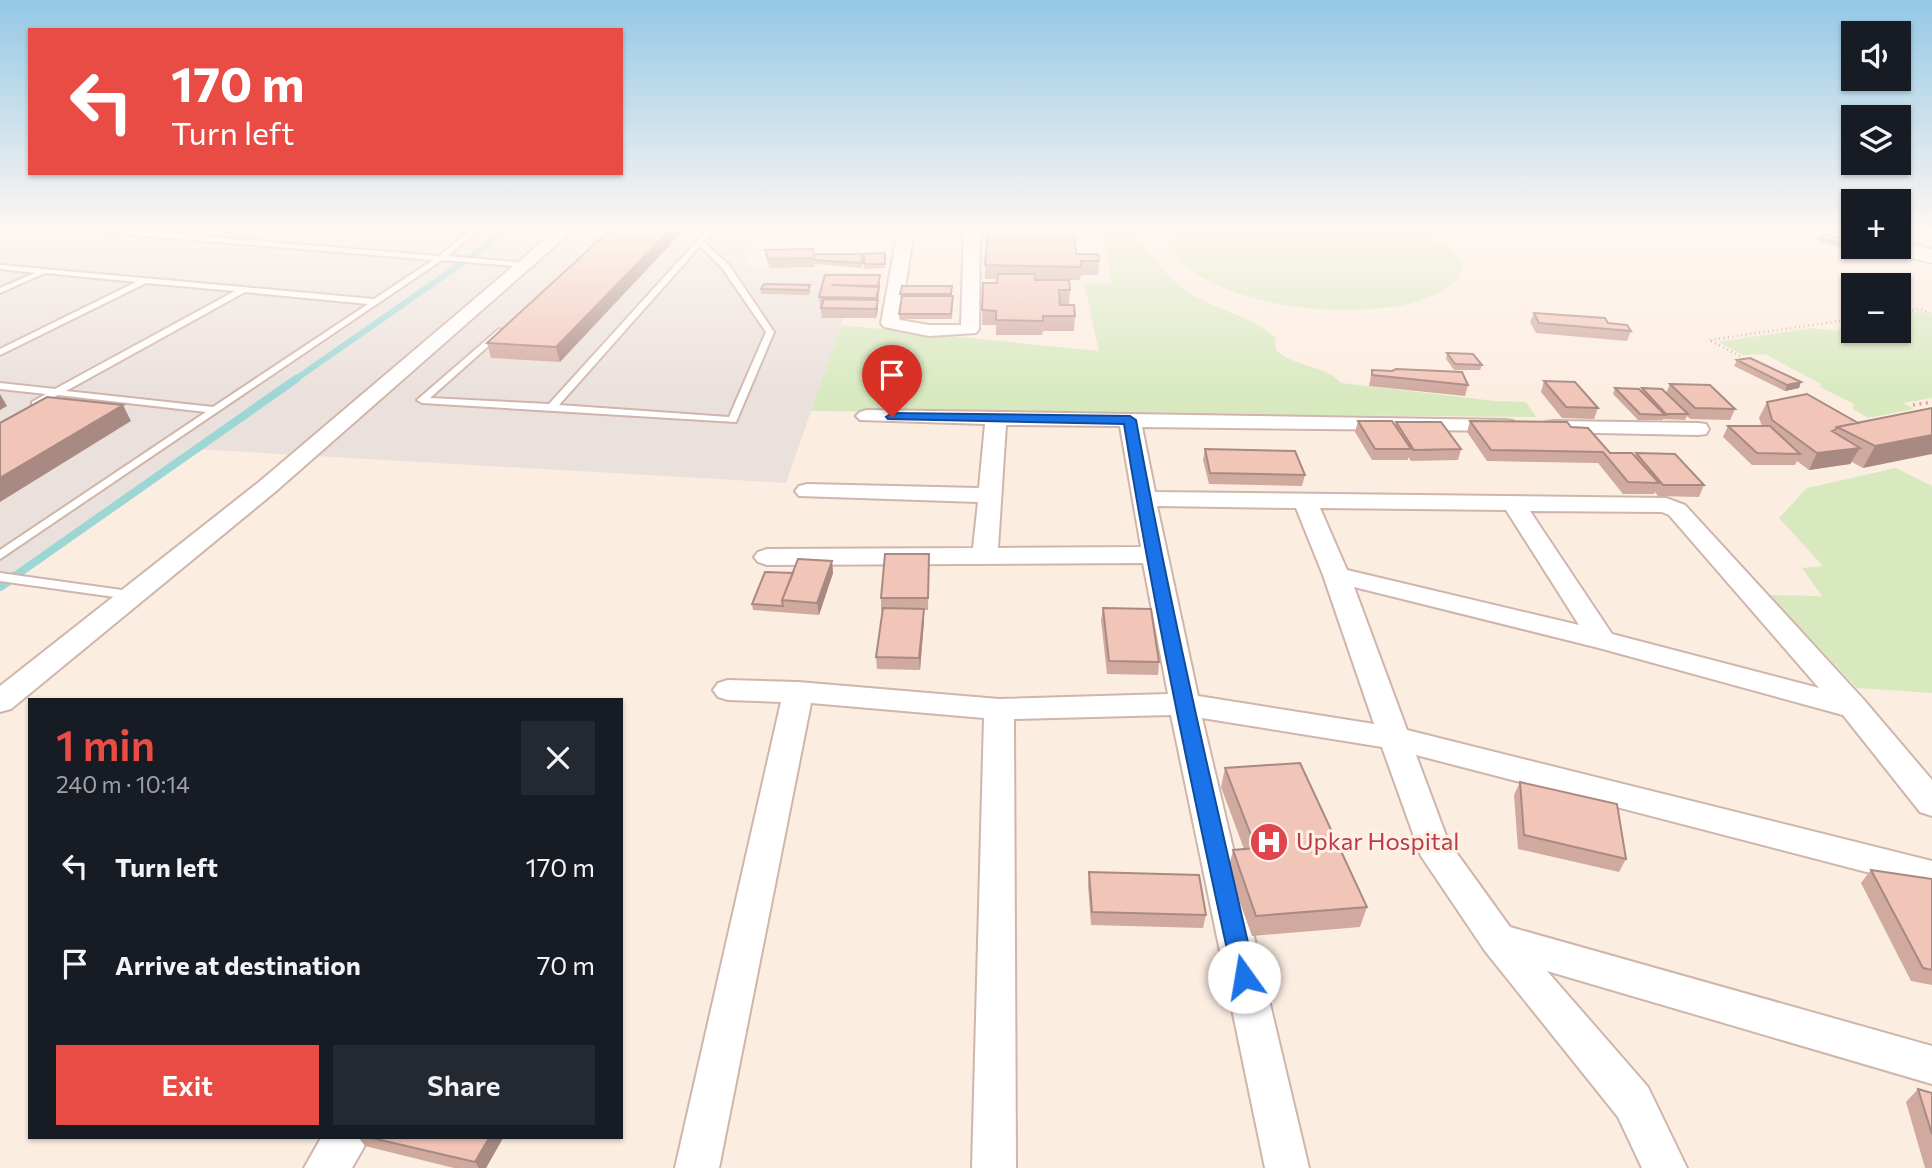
<!DOCTYPE html>
<meta charset="utf-8">
<style>
body{margin:0;font-family:Commissioner,sans-serif;background:#242831;color:#f1f3f6;height:100vh;display:flex;flex-direction:column;font-size:26px;white-space:nowrap}
*{box-sizing:border-box;margin:0}
p{font-size:23px;color:#9ea1a6}
.icon{flex:none;width:38px;height:38px;fill:none;stroke:currentColor;stroke-width:2;stroke-linecap:round;stroke-linejoin:round}
.map{position:relative;flex:1;overflow:hidden}
.side{position:absolute;left:28px;top:698px;width:595px;height:441px;display:flex;flex-direction:column;background:#171b24;border-radius:0px;box-shadow:0 2px 5px #0004}
.side>*{flex:none}
.guide{position:absolute;left:28px;top:28px;width:595px;height:147px;border-radius:0px;box-shadow:0 2px 5px #0004;background:#e84c45;color:#fff;overflow:hidden}
.tools{position:absolute;left:1841px;top:21px;display:grid;gap:14px}
.tools a{display:grid;place-items:center;width:70px;height:70px;border-radius:0px;background:#171b24;box-shadow:0 2px 5px #0004;font-size:35px}
.pin{position:absolute;display:grid;place-items:center;width:60px;height:60px;color:#fff;margin:-72px -30px;border-radius:50% 50% 50% 0;rotate:-45deg;box-shadow:0 0 7px #0007}
.pin .icon{rotate:45deg}
.me{position:absolute;width:77px;margin:-38px;rotate:347deg;stroke-linejoin:round;filter:drop-shadow(0 0 5px #0008)}
.turn{display:flex;align-items:center;gap:24px;height:147px;padding:0 28px;font-size:32px}
.turn .icon{width:91px;height:91px;stroke-width:2.5}
.turn b{display:block;font-size:49px;line-height:60px}
.round{display:grid;place-items:center;flex:none;width:74px;height:74px;border-radius:0px;background:#242831}
.head{display:flex;align-items:center;justify-content:space-between;height:119px;padding:0 28px}
h1{font-size:42px;font-weight:600;line-height:52px;color:#e84c45}
.action{display:flex;gap:14px;margin-top:auto;padding:14px 28px}
.action a{flex:1;height:80px;border-radius:0px;background:#e84c45;color:#fff;font-size:28px;font-weight:600;line-height:80px;text-align:center}
.action a+a{background:#242831;color:#f1f3f6}
ul{padding:0;list-style:none}
li{display:flex;align-items:center;gap:21px;height:98px;padding:0 28px}
li div{flex:1}
li b{display:block;font-size:26px}
li em{font-style:normal}
.map>svg:first-child{display:block}
</style>
<div class="map">
<svg width="1932" height="1168" viewBox="0 0 1932 1168">
<rect width="100%" height="100%" fill="#fcede1"/>
<path fill="#ebe1dc" d="M8,230H758L746,265L859,273L786,483L194,449L0,581V233Z"/>
<path fill="#d8e9c0" d="M1103,230H1130C1151,254 1169,282 1198,298C1224,312 1253,318 1275,337L1276,350C1293,367 1326,365 1341,383L1495,401L1526,402L1536,417L811,411L841,325L1099,351L1084,283H1112Z
M1179,230H1416C1506,266 1444,302 1383,308C1324,314 1246,306 1195,273C1179,263 1167,249 1179,230Z
M1922,311L1932,315V398L1903,403L1914,409L1868,418L1853,409L1854,404L1820,387L1821,384L1765,354L1743,355L1718,342L1812,328L1838,331L1845,328L1841,323L1853,321V331H1899V315Z
M1896,468L1932,486V693L1857,688L1769,595L1822,596L1802,568L1823,566L1779,518L1807,488Z"/>
<g fill="none" stroke-linecap="round" stroke-linejoin="round">
<path stroke="#9cd7d6" stroke-width="6" d="M293,381L478,252L503,230"/>
<path stroke="#9cd7d6" stroke-width="8" d="M12,578L296,379"/>
<path stroke="#9cd7d6" stroke-width="10" d="M0,586L15,576"/>
<g stroke="#cfb5ab" stroke-width="4">
<path id="service" d="M96,230H126L439,256L471,230H479L448,256L526,263L530,265L526,267L442,260L0,559V550L206,412L58,395L35,407L32,406V402L46,394L0,389V383L55,389L235,291L146,283L0,355V349L136,282L45,273L0,293V288L35,273L0,269V265L374,299L433,260L99,232ZM245,292L368,304L213,407L66,391Z
M707,230H714L704,242L729,265L774,332L736,422L422,403L417,400L499,329L502,330V334L430,398L549,404ZM700,246L723,269L766,332L729,417L559,405Z
M0,573L129,591L135,595L129,599L0,581Z"/>
</g>
<g stroke="#cfb5ab" stroke-width="4">
<path id="minor" d="M556,230H573L275,492L11,709L0,712V686L259,482Z
M898,230H914L900,320L929,325H961L964,230H980L979,329L976,333L929,336L884,327L881,323Z
M867,410L1505,420L1513,421L1516,426L1513,431L1142,427L1155,492L1666,498L1685,505L1864,700L1932,780V816L1920,812L1843,715L1599,648L1354,587L1407,730L1932,861V889L1416,755L1448,841L1510,927L1932,1046V1084L1547,971L1648,1087L1687,1168H1642L1618,1117L1485,951L1421,856L1382,747L1202,718L1309,1168H1265L1171,715L1014,719L1016,1168H972L984,718L811,703L719,1168H675L781,702L728,700L718,697L713,690L718,683L728,680L798,682L999,699L1168,694L1143,563L767,565L758,562L754,557L758,552L767,549L973,548L978,502L799,496L795,491L799,486L807,484L979,488L985,424L860,420L856,416L860,412ZM1006,425L1120,426L1141,547L998,548ZM1157,506L1296,508L1323,575L1374,724L1198,696ZM1320,508L1506,510L1579,625L1347,570ZM1530,511L1662,512L1669,515L1819,688L1612,634Z
M1554,421L1698,423L1706,424L1709,429L1706,434L1698,435L1546,432L1543,427L1546,422Z
M321,1138H369L352,1168H304Z"/>
</g>
<g stroke="#d2b3a8" stroke-width="3">
<path id="secondary" d="M1814,230L1853,231V243L1817,235Z
M1899,241L1932,249V263L1886,252L1883,247H1899Z"/>
</g>
<path stroke="#d6a89c" stroke-width="2.5" stroke-dasharray="1 3.5" stroke-linecap="butt" d="M1899,313L1921,309L1932,314
M1740,356L1709,340L1853,319"/>
<path stroke="#d6a89c" stroke-width="3.5" stroke-dasharray="2 4.5" stroke-linecap="butt" d="M1913,405L1932,402"/>
<use href="#service" fill="#fff" fill-rule="evenodd"/>
<use href="#minor" fill="#fff" fill-rule="evenodd"/>
<use href="#secondary" fill="#fff" fill-rule="evenodd"/>
</g>
<path fill="#d0a99f" d="M610,230L560,362L491,358L487,343Z
M1819,238L1853,241V247H1873L1871,251L1867,254L1817,242Z
M813,249L815,267L770,268L766,259L765,250Z
M885,253V268L864,269V264Z
M814,254H862V268L815,264Z
M1076,254L1099,261L1098,275H1081L1080,280H1069L1070,290L1069,305L1060,304L1075,316L1074,331H1043L1042,335H996V325H982L983,283H997L998,279H985V265Z
M825,275L880,284L878,302V309L876,318H822L819,297Z
M952,286L951,296H953L952,319H899L901,299L900,294Z
M761,289L811,290L809,295L761,294Z
M1534,313L1608,323L1631,331L1627,341L1536,333L1530,322Z
M1447,353L1482,365L1480,370H1454L1446,359Z
M1737,360L1801,382L1799,388L1785,391L1734,366Z
M1372,370L1392,371L1468,385L1465,396L1369,386Z
M1544,381L1598,408L1594,419L1562,418L1541,392Z
M1670,384L1735,409L1730,420L1690,419L1687,416L1685,420L1663,419V420H1638L1613,394L1615,388L1641,391L1642,388L1666,393Z
M1767,402L1858,423L1932,408L1863,468L1852,462L1850,464L1809,470L1797,461L1795,465H1752L1723,437L1728,426H1762L1759,418Z
M1358,421L1395,425L1396,422L1461,449L1458,460L1411,461L1408,457V460H1372L1355,432Z
M1470,421L1571,427L1610,453L1635,456L1636,453L1704,485L1699,497L1658,496L1655,492L1654,494H1623L1598,463L1487,461L1467,432Z
M1205,449L1305,475L1302,486L1209,484L1203,460Z
M929,554L928,610H924V621L920,670L877,669L876,657L883,611H881V598Z
M832,561L833,573L819,615L753,610L752,604L793,573Z
M1103,608L1159,662L1158,675L1107,674L1101,620Z
M1225,768L1367,907L1360,927L1252,936L1228,870L1233,850L1244,849L1221,787Z
M1520,782L1626,859L1619,872L1518,849L1514,795Z
M1871,870L1932,879V985L1911,981L1861,883Z
M1089,872L1206,915L1203,928L1091,925L1088,885Z
M1918,1089L1932,1093V1168H1925L1906,1102Z
M359,1138H503L486,1168H454L365,1146Z"/>
<path fill="#a98a82" d="M670,230H684L560,362L556,347Z
M880,275V284L878,302V309L876,318V298Z
M1801,382L1799,388L1785,391L1787,385Z
M0,394L7,406L0,410Z
M123,405L131,421L0,502V478Z
M1932,435V454L1863,468L1875,446Z
M1860,448L1850,464L1809,470L1817,453Z
M832,561L833,573L819,615L817,603Z
M924,609V621L920,670L919,658Z
M489,1138H503L486,1168H479L475,1162Z"/>
<path fill="#f2c5b9" stroke="#a98a82" stroke-width="2" d="M610,230H670L556,347L487,343Z
M988,230H1074L1076,254H1098L1099,261H1081V267L985,265Z
M1824,234L1853,241V246L1819,238Z
M1857,247H1873L1869,250Z
M813,249L814,258L769,259L765,250Z
M885,253V264H864V254Z
M814,254H862V263L814,260Z
M998,274H1035V280H1069L1070,290H1059L1060,305H1074L1075,316H1043V321L996,320V311L982,310L983,283H997Z
M825,275H880L878,286L831,285L879,287L876,298L819,297Z
M764,284L810,285L808,290L761,289Z
M902,286H952L951,294H900Z
M902,296H953L951,314H899Z
M824,299L878,300L876,309L821,308Z
M1534,313L1605,318L1608,323L1627,325L1631,331L1539,323Z
M1447,353L1473,354L1482,365L1455,364Z
M1750,358L1801,382L1787,385L1737,360Z
M1396,369L1462,372L1468,385L1372,375V370L1392,371Z
M1544,381L1575,382L1598,408L1566,407Z
M1670,384L1710,385L1735,409L1695,408Z
M1615,388L1639,389L1665,415L1640,414Z
M1642,388L1662,389L1688,414H1666Z
M1807,394L1858,423L1837,427L1835,430L1832,431L1860,448L1817,453L1772,420L1767,402Z
M47,397L123,405L0,478V423Z
M1932,408V435L1875,446L1837,427Z
M1358,421H1392L1411,449H1375Z
M1470,421L1567,422L1571,427L1588,428L1610,453H1632L1659,483L1628,482L1603,452L1491,450Z
M1396,422H1441L1461,449L1414,450Z
M1728,426H1770L1800,454L1757,453Z
M1205,449L1295,451L1305,475L1210,473Z
M1636,453L1675,454L1704,485H1663Z
M885,554H929L928,598H881Z
M798,559L832,561L817,603L782,600Z
M765,572L793,573L782,600L783,606L752,604Z
M883,608L924,609L919,658L876,657Z
M1103,608L1151,609L1159,662L1109,661Z
M1300,763L1367,907L1256,916L1233,850L1256,848L1225,768Z
M1520,782L1617,804L1626,859L1524,835Z
M1871,870L1932,879V970L1923,968Z
M1089,872L1199,875L1206,915L1092,912Z
M1918,1089L1932,1093V1134Z
M372,1138H489L475,1162Z"/>
<linearGradient id="sky" x2="0" y2="1"><stop stop-color="#94c8e6"/><stop offset="0.58" stop-color="#fef7f2"/><stop offset="1" stop-color="#fef7f2" stop-opacity="0"/></linearGradient>
<rect width="1932" height="394" fill="url(#sky)"/>
<path fill="#1a73e8" stroke="#114b97" stroke-width="2" d="M892,413L1130,416L1136,420C1170,607 1213,792 1256,977L1253,984L1244,987L1236,984L1233,977C1193,793 1154,610 1124,424L888,419L886,417Z"/>
<defs>
<g id="hospital-disc" transform="scale(2.0125)"><circle r="9.5" fill="#e0444e" stroke="#fff1e7"/><path d="M-5-5h3v3.5h4V-5h3V5h-3V1.5h-4V5h-3Z" fill="#fff"/></g>
</defs>
<g fill-rule="evenodd">
<use href="#hospital-disc" x="1269" y="842"/>
</g>
<g text-anchor="middle" stroke-width="6" stroke-linejoin="round" paint-order="stroke">
<g font-size="24" fill="#be3a42" stroke="#fff1e7" text-anchor="start">
<text x="1296" y="850">Upkar Hospital</text>
</g>
</g>
</svg>
<div class="tools">
<a><svg class="icon" aria-label="sound" viewBox="0 0 24 24"><path d="M4 9h4l5-4v14l-5-4H4zM17 9q2 3 0 6"/></svg></a>
<a><svg class="icon" aria-label="layers" viewBox="0 0 24 24"><path d="M12 4l9 5-9 5-9-5zM3 14l9 5 9-5"/></svg></a>
<a>+</a>
<a>−</a>
</div>
<div class="pin" style="left:892px;top:417px;background:#d93025"><svg class="icon" aria-label="arrive" viewBox="0 0 24 24"><path d="M6 21V4h12l-3 4 3 4H6"/></svg></div>
<svg class="me" style="left:1244px;top:977px" viewBox="-20 -20 40 40"><circle r="19" fill="#fff"/><path d="M0-13L10 11 0 6-10 11z" fill="#1a73e8"/></svg>
<div class="guide">
<div class="turn"><svg class="icon" aria-label="left" viewBox="0 0 24 24"><path d="M17 20v-9H6M10 6l-5 5 5 5"/></svg><div><b>170 m</b>Turn left</div></div>
</div>
<section class="side">
<div class="head"><div><h1>1 min</h1><p>240 m · 10:14</p></div><a class="round"><svg class="icon" aria-label="close" viewBox="0 0 24 24"><path d="M6 6l12 12M18 6L6 18"/></svg></a></div>
<ul>
<li><svg class="icon" aria-label="left" viewBox="0 0 24 24"><path d="M17 20v-9H6M10 6l-5 5 5 5"/></svg><div><b>Turn left</b></div><em>170 m</em></li>
<li><svg class="icon" aria-label="arrive" viewBox="0 0 24 24"><path d="M6 21V4h12l-3 4 3 4H6"/></svg><div><b>Arrive at destination</b></div><em>70 m</em></li>
</ul>
<div class="action"><a>Exit</a><a>Share</a></div>
</section>
</div>
